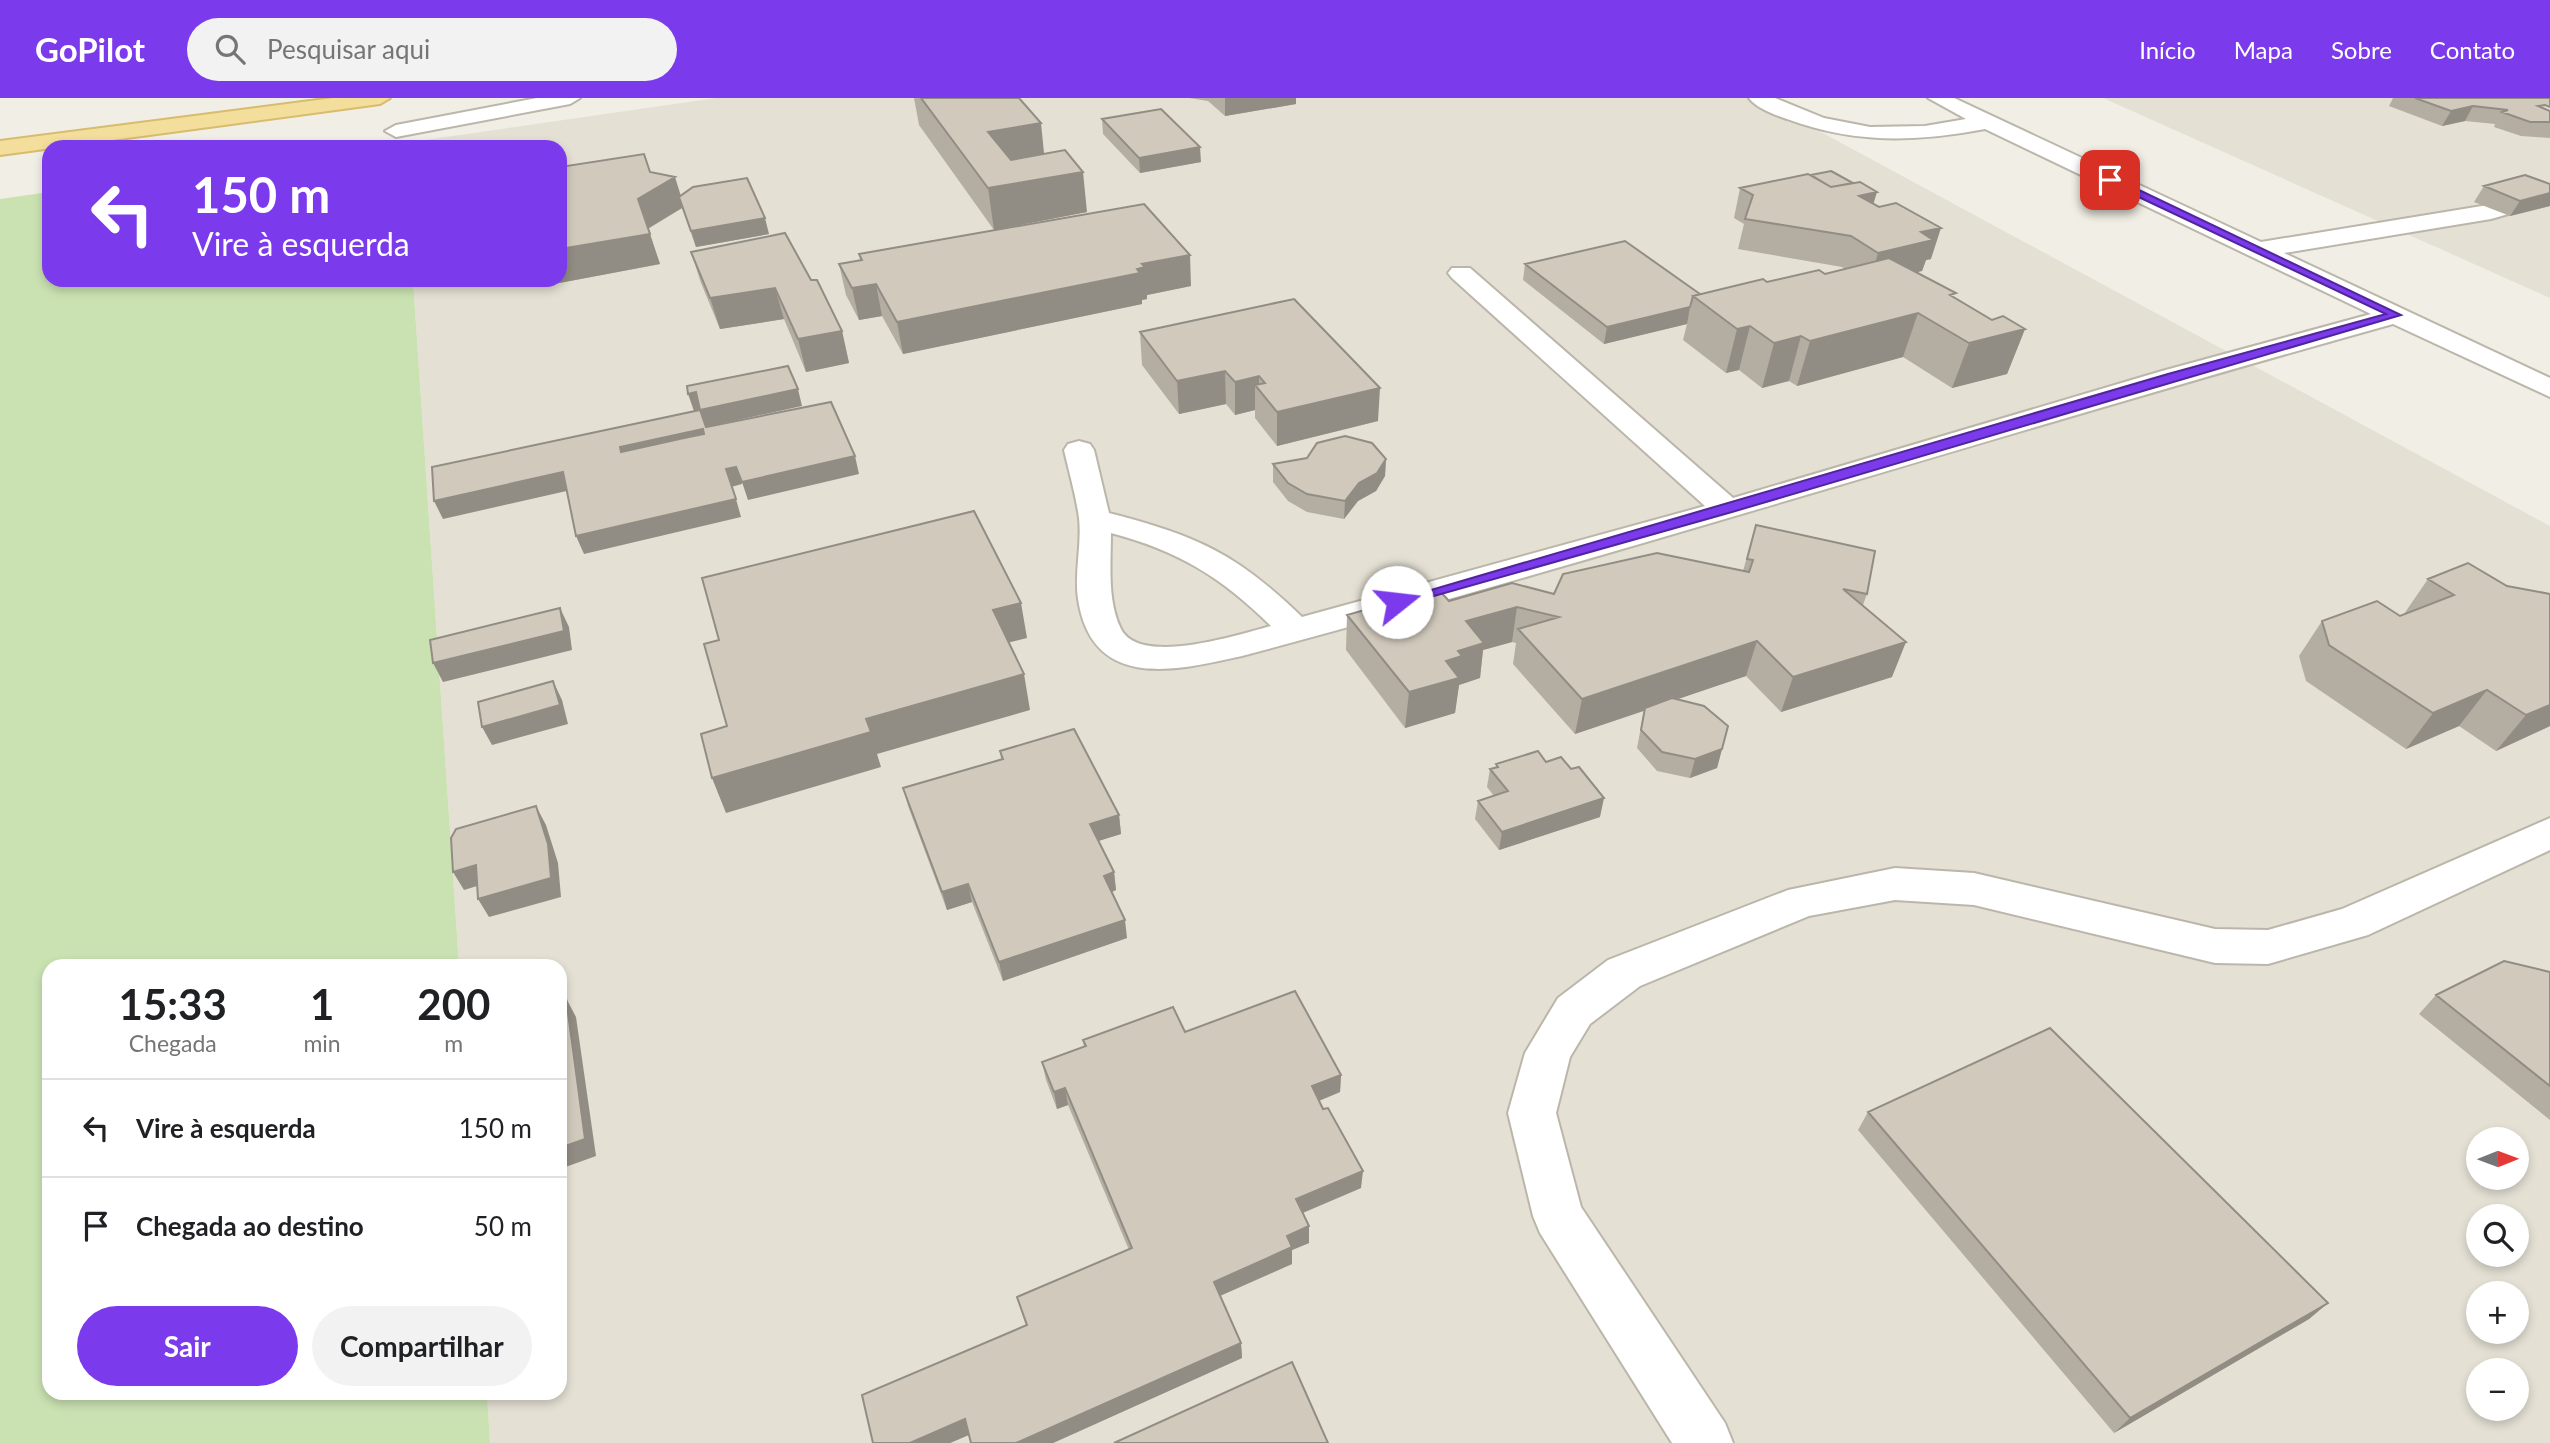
<!DOCTYPE html>
<html lang="pt">
<meta charset="utf-8">
<style>
body{margin:0;font-family:Lato,sans-serif;background:#f2f2f2;color:#202124;height:100vh;display:flex;flex-direction:column;font-size:26px;white-space:nowrap}
*{box-sizing:border-box;margin:0}
p{font-size:23px;color:#757577}
.icon{flex:none;width:38px;height:38px;fill:none;stroke:currentColor;stroke-width:2;stroke-linecap:round;stroke-linejoin:round}
.map{position:relative;flex:1;overflow:hidden}
.sheet{position:absolute;left:42px;top:861px;width:525px;height:441px;display:flex;flex-direction:column;background:#fff;border-radius:21px;box-shadow:0 4px 10px #0003}
.sheet>*{flex:none}
.top-card{position:absolute;left:42px;top:42px;width:525px;height:147px;border-radius:21px;box-shadow:0 4px 10px #0003;background:#7c3aed;color:#fff;overflow:hidden}
.needle{width:46px;rotate:89deg}
.tools{position:absolute;left:2466px;top:1029px;display:grid;gap:14px}
.tools a{display:grid;place-items:center;width:63px;height:63px;border-radius:50%;background:#fff;box-shadow:0 4px 10px #0003;font-size:35px}
.pin{position:absolute;display:grid;place-items:center;width:60px;height:60px;color:#fff;margin:-30px;border-radius:14px;box-shadow:0 4px 10px #0006}
.me{position:absolute;width:77px;margin:-38px;rotate:74deg;stroke-linejoin:round;filter:drop-shadow(0 0 5px #0008)}
.turn{display:flex;align-items:center;gap:24px;height:147px;padding:0 35px;font-size:32px}
.turn .icon{width:91px;height:91px;stroke-width:2.5}
.turn b{display:block;font-size:49px;line-height:60px}
.eta{display:flex;justify-content:space-evenly;align-items:center;height:119px;text-align:center}
.eta b{font-size:42px;font-weight:700;line-height:49px}
.cta{display:flex;gap:14px;margin-top:auto;padding:14px 35px}
.cta a{flex:1;height:80px;border-radius:42px;background:#7c3aed;color:#fff;font-size:28px;font-weight:700;line-height:80px;text-align:center}
.cta a+a{background:#f2f2f2;color:#202124}
ul{padding:0;list-style:none}
li{display:flex;align-items:center;gap:21px;height:98px;padding:0 35px;border-top:2px solid #e0e0e0}
li div{flex:1}
li b{display:block;font-size:26px}
li em{font-style:normal}
header{display:flex;align-items:center;gap:42px;box-sizing:border-box;height:98px;padding:0 35px;background:#7c3aed;color:#fff}
header strong{font-size:33px}
nav{display:flex;gap:38px;margin-inline-start:auto;font-size:24px}
.search{width:490px;height:63px;background:#f2f2f2;display:flex;align-items:center;gap:18px;box-sizing:border-box;padding:0 24px;border-radius:38px;color:#757577;font-size:26px}
.map>svg:first-child{display:block}
</style>
<header>
<strong>GoPilot</strong>
<div class="search"><svg class="icon" aria-label="search" viewBox="0 0 24 24"><circle cx="10" cy="10" r="6"/><path d="M15 15l6 6"/></svg>Pesquisar aqui</div>
<nav><a>Início</a><a>Mapa</a><a>Sobre</a><a>Contato</a></nav>
</header>
<div class="map">
<svg width="2550" height="1345" viewBox="0 0 2550 1345">
<rect width="100%" height="100%" fill="#f1eee5"/>
<path fill="#e4e0d4" fill-rule="evenodd" d="M716,0H1758L2550,428V1345H490L487,1295H560V868H459L413,182H560V49H405L404,45ZM2478,1041H2516V1080H2478ZM2478,1118H2516V1157H2478ZM2478,1195H2516V1234H2478ZM2478,1272H2516V1311H2478Z
M2103,0H2550V200Z"/>
<path fill="#cae2b2" d="M49,94V182H413L459,868H49V1295H487L490,1345H0V101Z"/>
<g fill="none" stroke-linecap="round" stroke-linejoin="round">
<g stroke="#bbb6a9" stroke-width="4">
<path id="minor" d="M537,0H580L570,6L396,39L385,33L396,27Z
M1749,0H1775L1824,20L1870,29L1925,28L1966,21L1928,0H1954L2261,144L2488,107L2550,90V104L2491,121L2284,155L2550,280V299L2393,226C2008,333 1628,455 1242,558C1175,573 1092,593 1078,501C1074,475 1082,447 1079,420C1076,398 1069,374 1064,352L1068,346L1079,343L1090,346L1094,352L1109,415C1197,438 1236,455 1302,519L1705,408L1452,180L1448,175L1452,170H1470L1733,400L2162,273L2371,216L1985,31C1916,44 1854,46 1787,21C1775,17 1756,10 1749,0ZM1111,435C1179,453 1221,479 1271,528C1240,536 1140,569 1121,531C1107,503 1111,466 1111,435Z
M2550,720V752L2368,837L2268,866L2215,865L1974,807L1895,802L1809,818L1640,888L1590,926L1570,959L1556,1015L1581,1109L1725,1325L1733,1345H1672L1540,1135L1533,1118L1508,1015L1525,955L1558,900L1608,862L1788,792L1895,770L1974,775L2215,831L2268,832L2342,811Z"/>
</g>
<g stroke="#d7bc6d" stroke-width="4">
<path id="major" d="M333,0H390L380,6L0,57V43Z"/>
</g>
<use href="#minor" fill="#fff" fill-rule="evenodd"/>
<use href="#major" fill="#f4de9b" fill-rule="evenodd"/>
</g>
<path fill="#b4aea2" d="M914,0H1019L1044,56L1087,114L994,132L919,27Z
M1189,0H1296V6L1225,18L1208,3Z
M2393,0H2550L2545,7L2538,8L2550,13V40L2521,38L2494,29L2495,26L2465,23L2442,28L2389,8Z
M1102,21L1201,64L1140,75L1103,36Z
M650,74L681,98L769,136L696,149L682,110L648,131L660,166L554,186L553,182H560Z
M2550,86V108L2510,118L2474,104L2484,88Z
M1740,90L1873,106L1931,161L1926,162L1922,173L1916,174L1954,200L1992,222L2025,231L2007,276L1952,290L1903,259L1797,288L1789,283L1762,290L1739,272L1726,275L1683,242L1687,226L1604,246L1523,182L1525,166L1700,196L1767,184L1825,176L1845,171L1842,169L1738,151L1744,126L1734,120Z
M691,154L811,182L842,233L849,265L806,274L784,221L720,231L701,185Z
M859,156L1191,188L1147,197V201L1142,202V206L903,256L882,218L859,222L846,197L839,166L860,162Z
M1140,234L1378,323L1277,348L1255,320V312L1235,317L1226,306L1179,316L1142,267Z
M1386,361L1385,378L1376,393L1358,403L1344,421L1307,414L1288,403L1273,384V366Z
M1756,427L1867,496L1863,507L1892,579L1781,614L1746,578L1677,601L1722,651L1717,670L1690,680L1657,673L1637,650L1644,613L1575,636L1513,566L1516,545L1512,544L1483,552L1480,580L1459,587L1455,615L1405,630L1346,552L1347,517L1554,496L1743,473Z
M2468,465L2550,628L2496,653L2459,628L2406,651L2306,583L2299,558L2322,523L2400,518L2404,516L2428,481Z
M1000,653L1119,717L1121,736L1098,743L1114,774L1116,792L1112,794L1127,840L1003,883L972,804L947,812L908,708L903,690L1001,661Z
M1546,664L1600,719L1499,752L1475,721L1478,703L1494,698L1487,689L1490,671L1496,669V666Z
M2550,874V1022L2419,916L2436,897Z
M1185,934L1341,977L1340,994L1319,1003L1361,1090L1303,1115L1309,1145L1292,1152V1166L1220,1198L1241,1245L1242,1260L1053,1345H971L969,1337L950,1345H873L1026,1228L1017,1199L1129,1152L1068,1007L1057,1011L1046,982L1042,964L1084,949L1083,942Z
M1868,1014L2328,1205L2309,1221L2114,1335L1858,1032Z"/>
<path fill="#928d84" d="M1225,0H1296V6L1225,18Z
M2473,8L2465,23L2442,28L2451,13Z
M1041,25L1045,65L993,74L988,34Z
M1200,49L1201,64L1140,75L1139,60Z
M1083,74L1087,114L994,132L988,90Z
M675,79L684,108L679,99L682,110L647,131L638,101Z
M1877,94L1868,124L1829,101Z
M2550,95V108L2510,118L2520,103Z
M765,120L769,136L696,149L691,133Z
M1941,130L1931,161L1926,162L1922,173L1869,186L1878,155L1921,134Z
M650,136L660,166L554,186L553,182H560V151Z
M1190,157L1191,188L1147,197V201L1142,202V206L903,256L897,224L1137,171L1142,166Z
M876,186L882,218L859,222L852,190Z
M775,190L784,221L720,231L710,200Z
M1690,209L1687,226L1604,246L1607,229Z
M1918,215L1903,259L1797,288L1810,243Z
M1750,228L1739,272L1726,275L1737,231Z
M2025,231L2007,276L1952,290L1969,245Z
M842,233L849,265L806,274L798,241Z
M1801,238L1789,283L1762,290L1774,245Z
M1225,273L1226,306L1179,316L1177,283Z
M1259,278V293L1255,287V312L1235,317V284Z
M1380,290L1378,323L1277,348V314Z
M798,291L802,308L706,329L700,312Z
M696,294L701,312L694,313L688,296Z
M703,331L708,349L626,367L620,349Z
M855,358L859,376L748,402L742,384Z
M1386,361L1385,378L1376,393L1358,403L1344,421L1345,403L1359,385Z
M736,369L742,386L731,389L726,371Z
M563,374L571,392L443,421L434,403Z
M736,401L741,419L584,456L576,438Z
M1021,505L1027,540L999,547L993,512Z
M1517,509L1512,544L1483,552L1480,580L1459,587L1455,615L1405,630L1409,594L1446,563L1466,523Z
M560,510L569,529L572,552L443,584L433,565Z
M1757,543L1746,578L1575,636L1582,601Z
M1906,544L1892,579L1781,614L1793,579Z
M1024,576L1030,612L877,656L881,669L726,715L712,680L866,621Z
M553,583L562,602L568,626L492,647L482,629Z
M2487,592L2459,628L2406,651L2433,615Z
M2550,607V628L2496,653L2526,617Z
M1722,651L1717,670L1690,680L1695,661Z
M1604,700L1600,719L1499,752L1502,734Z
M536,708L546,727L558,765L561,799L489,819L478,801Z
M1119,717L1121,736L1092,745L1090,726Z
M476,767L487,785L464,792L453,774Z
M1114,774L1116,792L1107,796L1104,778Z
M968,786L972,804L947,812L942,794Z
M1125,822L1127,840L1003,883L999,864Z
M566,900L576,919L596,1058L560,1071Z
M1341,977L1340,994L1311,1006L1312,988Z
M1065,990L1068,1007L1057,1011L1054,994Z
M1363,1073L1361,1090L1295,1118L1296,1101Z
M1309,1128V1145L1292,1152V1166L1215,1200L1214,1184L1287,1138Z
M2328,1205L2309,1221L2114,1335L2130,1320Z
M1241,1245L1242,1260L1053,1345H1016Z
M965,1321L971,1336L950,1345H910Z"/>
<path fill="#d1cabc" stroke="#928d84" stroke-width="2" fill-rule="evenodd" d="M921,0H1019L1041,25L988,34L1011,62L1065,52L1083,74L988,90Z
M2415,0H2550V9L2545,7L2538,8L2550,13V24H2530L2502,14L2508,12L2473,8L2451,13Z
M1161,11L1200,49L1139,60L1102,21Z
M644,56L650,74L675,79L638,101L650,136L560,151V69Z
M1831,73L1853,85L1831,89L1811,77Z
M1808,76L1831,89L1860,84L1877,94L1859,98L1879,109L1896,105L1941,130L1921,134L1933,142L1878,155L1851,138L1745,121L1753,97L1740,90Z
M2525,77L2550,86V95L2520,103L2484,88Z
M747,80L765,120L691,133L679,99L693,89Z
M1144,106L1190,157L1142,166L1145,169L1137,171L1140,175L897,224L876,186L852,190L839,166L862,162L859,156Z
M785,135L811,182H817L842,233L798,241L775,190L710,200L691,154Z
M1625,143L1700,196L1693,198L1690,209L1607,229L1525,166Z
M1889,160L1956,195L1950,197L1992,222L2003,218L2025,231L1969,245L1918,215L1810,243L1801,238L1774,245L1750,228L1737,231L1693,198L1763,181L1767,184L1819,172L1825,176Z
M1294,201L1380,290L1277,314L1255,287L1265,285L1259,278L1235,284L1225,273L1177,283L1140,234Z
M788,268L798,291L700,312L696,294L688,296L687,288Z
M831,304L855,358L742,384L736,369L726,371L736,401L576,438L563,374L434,403L432,369L700,312L706,329ZM703,331L704,336L684,340L621,354L620,349Z
M1345,338L1372,345L1386,361L1377,375L1359,385L1345,403L1307,396L1288,385L1273,366L1307,360L1317,345Z
M974,413L1021,505L993,512L1024,576L866,621L871,634L712,680L701,636L727,628L704,546L719,542L702,480Z
M1756,427L1875,453L1867,496L1843,491L1906,544L1793,579L1757,543L1582,601L1518,531L1559,519L1517,509L1466,523L1484,545L1458,553L1462,558L1446,563L1459,580L1409,594L1347,517L1438,491L1449,503L1512,485L1554,496L1563,476L1657,455L1749,474L1753,462L1747,461Z
M2468,465L2507,488L2550,496V607L2526,617L2487,592L2433,615L2329,547L2322,523L2377,503L2400,518L2454,497L2428,481Z
M560,510L564,533L433,565L430,542Z
M553,583L560,607L482,629L478,604Z
M1672,600L1704,608L1728,628L1722,651L1695,661L1662,654L1641,632L1645,610Z
M1074,631L1119,717L1090,726L1114,774L1104,778L1125,822L999,864L968,786L942,794L903,690L1003,661L1000,653Z
M1538,653L1546,664L1561,659L1571,671L1579,669L1604,700L1502,734L1478,703L1508,693L1490,671L1498,669L1496,666Z
M536,708L548,746L551,780L478,801L476,767L453,774L451,740L456,731Z
M2504,863L2550,874V988L2436,897Z
M1295,893L1341,977L1312,988L1323,1011L1328,1010L1363,1073L1296,1101L1309,1128L1287,1138L1292,1149L1214,1184L1241,1245L1016,1345H971L965,1321L910,1345H873L862,1297L1027,1227L1017,1199L1132,1150L1065,990L1054,994L1042,964L1086,948L1083,942L1173,909L1185,934Z
M566,900L585,1041L560,1050V902Z
M2050,930L2328,1205L2130,1320L1868,1014Z
M1292,1264L1328,1345H1114Z"/>
<path fill="#7c3aed" stroke="#51269a" stroke-width="2" d="M2107,80H2114L2401,217L1732,414L1402,507L1397,508L1390,504L2168,276L2386,216L2107,84Z"/>
</svg>
<div class="tools">
<a><svg class="needle" viewBox="-14 -14 28 28"><path d="M0-13l5 13h-10z" fill="#e53935"/><path d="M0 13l5-13h-10z" fill="#757577"/></svg></a>
<a><svg class="icon" aria-label="search" viewBox="0 0 24 24"><circle cx="10" cy="10" r="6"/><path d="M15 15l6 6"/></svg></a>
<a>+</a>
<a>−</a>
</div>
<div class="pin" style="left:2110px;top:82px;background:#d93025"><svg class="icon" aria-label="arrive" viewBox="0 0 24 24"><path d="M6 21V4h12l-3 4 3 4H6"/></svg></div>
<svg class="me" style="left:1397px;top:504px" viewBox="-20 -20 40 40"><circle r="19" fill="#fff"/><path d="M0-13L10 11 0 6-10 11z" fill="#7c3aed"/></svg>
<div class="top-card">
<div class="turn"><svg class="icon" aria-label="left" viewBox="0 0 24 24"><path d="M17 20v-9H6M10 6l-5 5 5 5"/></svg><div><b>150 m</b>Vire à esquerda</div></div>
</div>
<section class="sheet">
<div class="eta">
<div><b>15:33</b><p>Chegada</p></div>
<div><b>1</b><p>min</p></div>
<div><b>200</b><p>m</p></div>
</div>
<ul>
<li><svg class="icon" aria-label="left" viewBox="0 0 24 24"><path d="M17 20v-9H6M10 6l-5 5 5 5"/></svg><div><b>Vire à esquerda</b></div><em>150 m</em></li>
<li><svg class="icon" aria-label="arrive" viewBox="0 0 24 24"><path d="M6 21V4h12l-3 4 3 4H6"/></svg><div><b>Chegada ao destino</b></div><em>50 m</em></li>
</ul>
<div class="cta"><a>Sair</a><a>Compartilhar</a></div>
</section>
</div>
